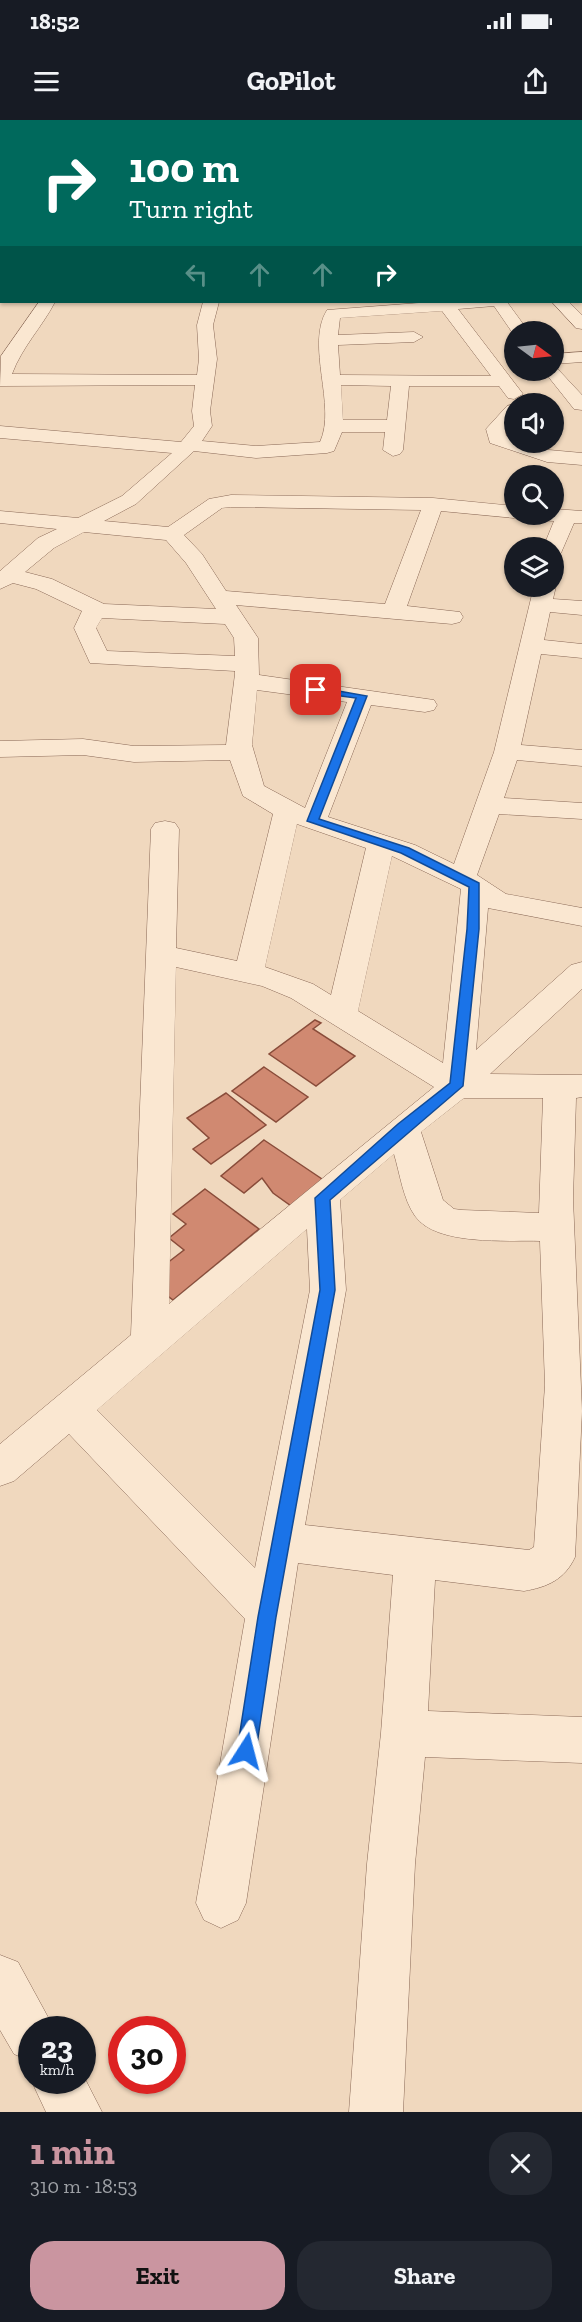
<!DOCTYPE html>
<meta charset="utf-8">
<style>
body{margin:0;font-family:"Zilla Slab",serif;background:#242831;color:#f1f3f6;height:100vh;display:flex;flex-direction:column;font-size:22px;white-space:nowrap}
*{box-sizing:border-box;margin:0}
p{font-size:20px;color:#9ea1a6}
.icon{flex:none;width:33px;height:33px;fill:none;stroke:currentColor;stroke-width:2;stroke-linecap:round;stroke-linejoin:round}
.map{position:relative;height:1992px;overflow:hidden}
.sheet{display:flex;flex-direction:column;background:#171b24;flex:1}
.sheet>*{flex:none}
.guide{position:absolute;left:0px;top:0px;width:582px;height:183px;box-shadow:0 2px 4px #0004;background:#00695c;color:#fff;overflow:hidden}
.needle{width:39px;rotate:105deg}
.tools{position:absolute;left:504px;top:201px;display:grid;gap:12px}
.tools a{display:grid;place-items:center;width:60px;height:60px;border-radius:50%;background:#171b24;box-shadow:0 2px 4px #0004;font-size:30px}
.speed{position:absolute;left:18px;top:1896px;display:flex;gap:12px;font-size:30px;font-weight:700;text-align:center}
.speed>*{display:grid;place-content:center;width:78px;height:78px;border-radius:50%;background:#171b24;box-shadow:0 2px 4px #0004;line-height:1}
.speed small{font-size:15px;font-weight:400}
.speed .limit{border:9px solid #d22;background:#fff;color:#111}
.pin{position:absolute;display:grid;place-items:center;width:51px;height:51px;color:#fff;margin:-26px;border-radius:12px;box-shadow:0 3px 9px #0006}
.me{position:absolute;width:66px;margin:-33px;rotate:9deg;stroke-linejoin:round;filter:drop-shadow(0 0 4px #0008)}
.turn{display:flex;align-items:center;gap:21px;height:126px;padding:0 30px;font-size:27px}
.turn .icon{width:78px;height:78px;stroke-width:2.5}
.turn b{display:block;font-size:42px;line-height:51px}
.lanes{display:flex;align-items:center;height:57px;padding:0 30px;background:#0003;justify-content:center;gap:30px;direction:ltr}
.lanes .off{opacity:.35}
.round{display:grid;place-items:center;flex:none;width:63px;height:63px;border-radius:24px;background:#242831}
.head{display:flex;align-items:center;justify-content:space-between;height:102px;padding:0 30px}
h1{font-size:36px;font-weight:700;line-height:45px;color:#ca95a0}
.primary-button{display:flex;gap:12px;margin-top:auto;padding:12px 30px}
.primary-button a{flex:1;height:69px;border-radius:24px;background:#ca95a0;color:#111;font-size:24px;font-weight:700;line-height:69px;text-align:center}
.primary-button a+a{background:#242831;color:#f1f3f6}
.status{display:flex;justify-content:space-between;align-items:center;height:42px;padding:0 30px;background:#171b24;direction:ltr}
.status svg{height:16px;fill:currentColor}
header{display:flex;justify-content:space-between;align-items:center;height:78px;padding:0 30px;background:#171b24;font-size:27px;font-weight:700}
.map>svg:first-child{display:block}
</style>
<div class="status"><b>18:52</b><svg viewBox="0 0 49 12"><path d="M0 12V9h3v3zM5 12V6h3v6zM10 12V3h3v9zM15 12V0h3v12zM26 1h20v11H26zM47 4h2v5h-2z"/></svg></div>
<header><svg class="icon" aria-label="menu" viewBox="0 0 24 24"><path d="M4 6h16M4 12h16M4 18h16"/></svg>GoPilot<svg class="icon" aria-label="share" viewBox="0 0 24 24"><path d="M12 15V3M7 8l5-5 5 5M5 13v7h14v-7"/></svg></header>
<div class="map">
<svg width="582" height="1992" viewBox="0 0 582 1992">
<rect width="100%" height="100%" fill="#f0d8be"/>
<path fill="#d08971" stroke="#894c3a" stroke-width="1.5" d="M315,900L321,903L313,909L355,936L316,966L269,934Z
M264,947L308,977L276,1002L232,971Z
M226,973L266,1005L211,1044L193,1029L209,1018L187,998Z
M264,1020L325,1061L294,1088L273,1073L262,1058L244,1073L221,1056Z
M205,1069L259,1109L173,1180L164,1173L162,1147L184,1130L169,1118L186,1104L173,1094Z"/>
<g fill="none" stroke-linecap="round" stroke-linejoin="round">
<g stroke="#896856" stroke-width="1">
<path id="minor" d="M39,0H51L38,2Z
M196,0H211L195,2Z
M280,0H293L279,2Z
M377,0H397L398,2H378Z
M580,45H582V53H580Z
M580,76H582V85H580Z
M0,85H2L0,94Z
M0,124H2V134H0Z
M580,150L582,151V161L580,160Z
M39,182H55C42,207 22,227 12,254L197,255L199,239L197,205L203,182H219L213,205L217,239L210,291L212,306L202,321L256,326L320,322C337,286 305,225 327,190L432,182H507L529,212H514V215L494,186L458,189L523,274L514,279L508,278L499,266H409L403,330L400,334L393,336L383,330L385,312H342L334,331L327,333L256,338L194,331L136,384L104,401L168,407L209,379L231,375L433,378L514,386V394H523L521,396L514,398L441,391L407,486L460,492L463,497L460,502L452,504L236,485L258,518L259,555L434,580L437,585L434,590L425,592L371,585L328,697L415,725L454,744L494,632L534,466H554V462L556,466L553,479L582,481V495L550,492L544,520L582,524V538L541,534L521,625L582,630V646L517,640L504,678L582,683V699L499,694L477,755L506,774L582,788V806L488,788L476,930L571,845L582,842V869L490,954L582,955V977L576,978L573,1079L582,1291L575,1437C565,1459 548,1467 524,1471L435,1460L428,1591L582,1597V1643L425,1637L415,1744L403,1992H349L367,1744L381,1613L393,1455L298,1443L246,1783L238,1800L221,1808L204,1800L196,1783L245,1499L69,1314L14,1361L0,1366V1324L131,1215L151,709L155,703L165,701L175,703L179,709L176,828L237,841L273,694L243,676L230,640L134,642L83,635L0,637V621L83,619L134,626L226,625L235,554V551L90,543L74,508L82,491L36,469L13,463L0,469V451L38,418L57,409L0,403V391L78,398L122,376L172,333L0,318V306L181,322L194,306L192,291L195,265L0,266L1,236ZM442,191L491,256L340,255L338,225L414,222L423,217L414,212L338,215L340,198ZM341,265L391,266L387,300H343ZM231,387L421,390L385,484L226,471L202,434L184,415L222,388ZM84,412L166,420L186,443L216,489L104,484L52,459L25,452L54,428ZM102,498L225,504L234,518L235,536L107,531L96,508ZM257,570L347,582L305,688L264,666L252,625ZM297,704L366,728L331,875L313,864L265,847ZM392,736L461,769L443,943L358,891ZM176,847L262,866L291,878L434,967L169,1184ZM464,978H543L539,1093L462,1090L454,1089L443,1080L421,1012ZM394,1034C400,1054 403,1079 415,1096C436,1126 507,1120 540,1121L545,1265L534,1427L529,1430L305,1405L346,1170L340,1080ZM307,1109L310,1170L255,1448L97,1290Z
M552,182H569L582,195V209L576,208Z
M582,232V242L554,244V234Z
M554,245L582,275V290L574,289L543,250H554Z
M514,284V300L505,310L506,316L514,319V322H526L549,330L582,333V345L547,342L490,323L486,309L507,286Z
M554,389L582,391V403H574L561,433L554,434V428H543L554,401L533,400L523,394H554Z
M0,1835L18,1842L55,1910H32V1942L14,1934L0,1910Z
M82,1953L102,1992H46L31,1960L32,1958V1960H82Z"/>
</g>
<g stroke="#56372b" stroke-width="1">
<path id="primary" d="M580,106H582V114H580Z
M0,155H2V165H0Z"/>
</g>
<use href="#minor" fill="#fae7d1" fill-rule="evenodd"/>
<use href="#primary" fill="#f6c692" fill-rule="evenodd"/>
</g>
<path fill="#1a73e8" stroke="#114b97" stroke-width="1.5" d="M316,567L367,576L319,699L409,728L479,763V809L463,966L330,1080L335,1170L276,1497L256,1631L253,1637L246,1640L240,1637L237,1631L258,1497L320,1170L315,1078L398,1004L450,963L467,809L469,767L401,733L307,701L356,578L312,572V568Z"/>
</svg>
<div class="tools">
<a><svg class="needle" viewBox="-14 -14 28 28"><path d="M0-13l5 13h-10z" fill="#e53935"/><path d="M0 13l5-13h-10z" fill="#9ea1a6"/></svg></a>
<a><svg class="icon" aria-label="sound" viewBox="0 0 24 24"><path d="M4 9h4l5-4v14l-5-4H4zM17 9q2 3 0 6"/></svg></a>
<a><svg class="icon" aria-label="search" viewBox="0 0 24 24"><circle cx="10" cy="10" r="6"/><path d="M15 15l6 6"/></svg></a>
<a><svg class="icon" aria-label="layers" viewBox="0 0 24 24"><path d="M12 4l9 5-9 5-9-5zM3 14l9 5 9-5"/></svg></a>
</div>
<div class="speed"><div>23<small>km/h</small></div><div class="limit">30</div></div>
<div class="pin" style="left:316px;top:570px;background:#d93025"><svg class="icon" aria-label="arrive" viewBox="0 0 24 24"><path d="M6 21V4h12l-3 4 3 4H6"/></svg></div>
<svg class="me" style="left:246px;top:1631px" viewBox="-20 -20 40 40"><path d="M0-17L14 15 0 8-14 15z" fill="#1a73e8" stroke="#fff" stroke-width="4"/></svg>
<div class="guide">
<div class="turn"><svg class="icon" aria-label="right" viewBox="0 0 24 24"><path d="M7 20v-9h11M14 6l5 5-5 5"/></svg><div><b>100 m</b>Turn right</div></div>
<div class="lanes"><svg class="icon off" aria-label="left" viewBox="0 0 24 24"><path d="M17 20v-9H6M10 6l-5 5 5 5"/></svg><svg class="icon off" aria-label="ahead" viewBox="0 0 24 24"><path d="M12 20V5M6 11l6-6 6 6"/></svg><svg class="icon off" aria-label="ahead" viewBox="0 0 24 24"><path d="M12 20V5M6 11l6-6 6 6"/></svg><svg class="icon" aria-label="right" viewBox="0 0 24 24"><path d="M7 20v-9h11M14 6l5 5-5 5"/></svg></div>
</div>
</div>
<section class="sheet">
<div class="head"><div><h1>1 min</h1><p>310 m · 18:53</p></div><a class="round"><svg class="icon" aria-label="close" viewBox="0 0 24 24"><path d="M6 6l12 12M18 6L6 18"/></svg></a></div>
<div class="primary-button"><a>Exit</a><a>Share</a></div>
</section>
